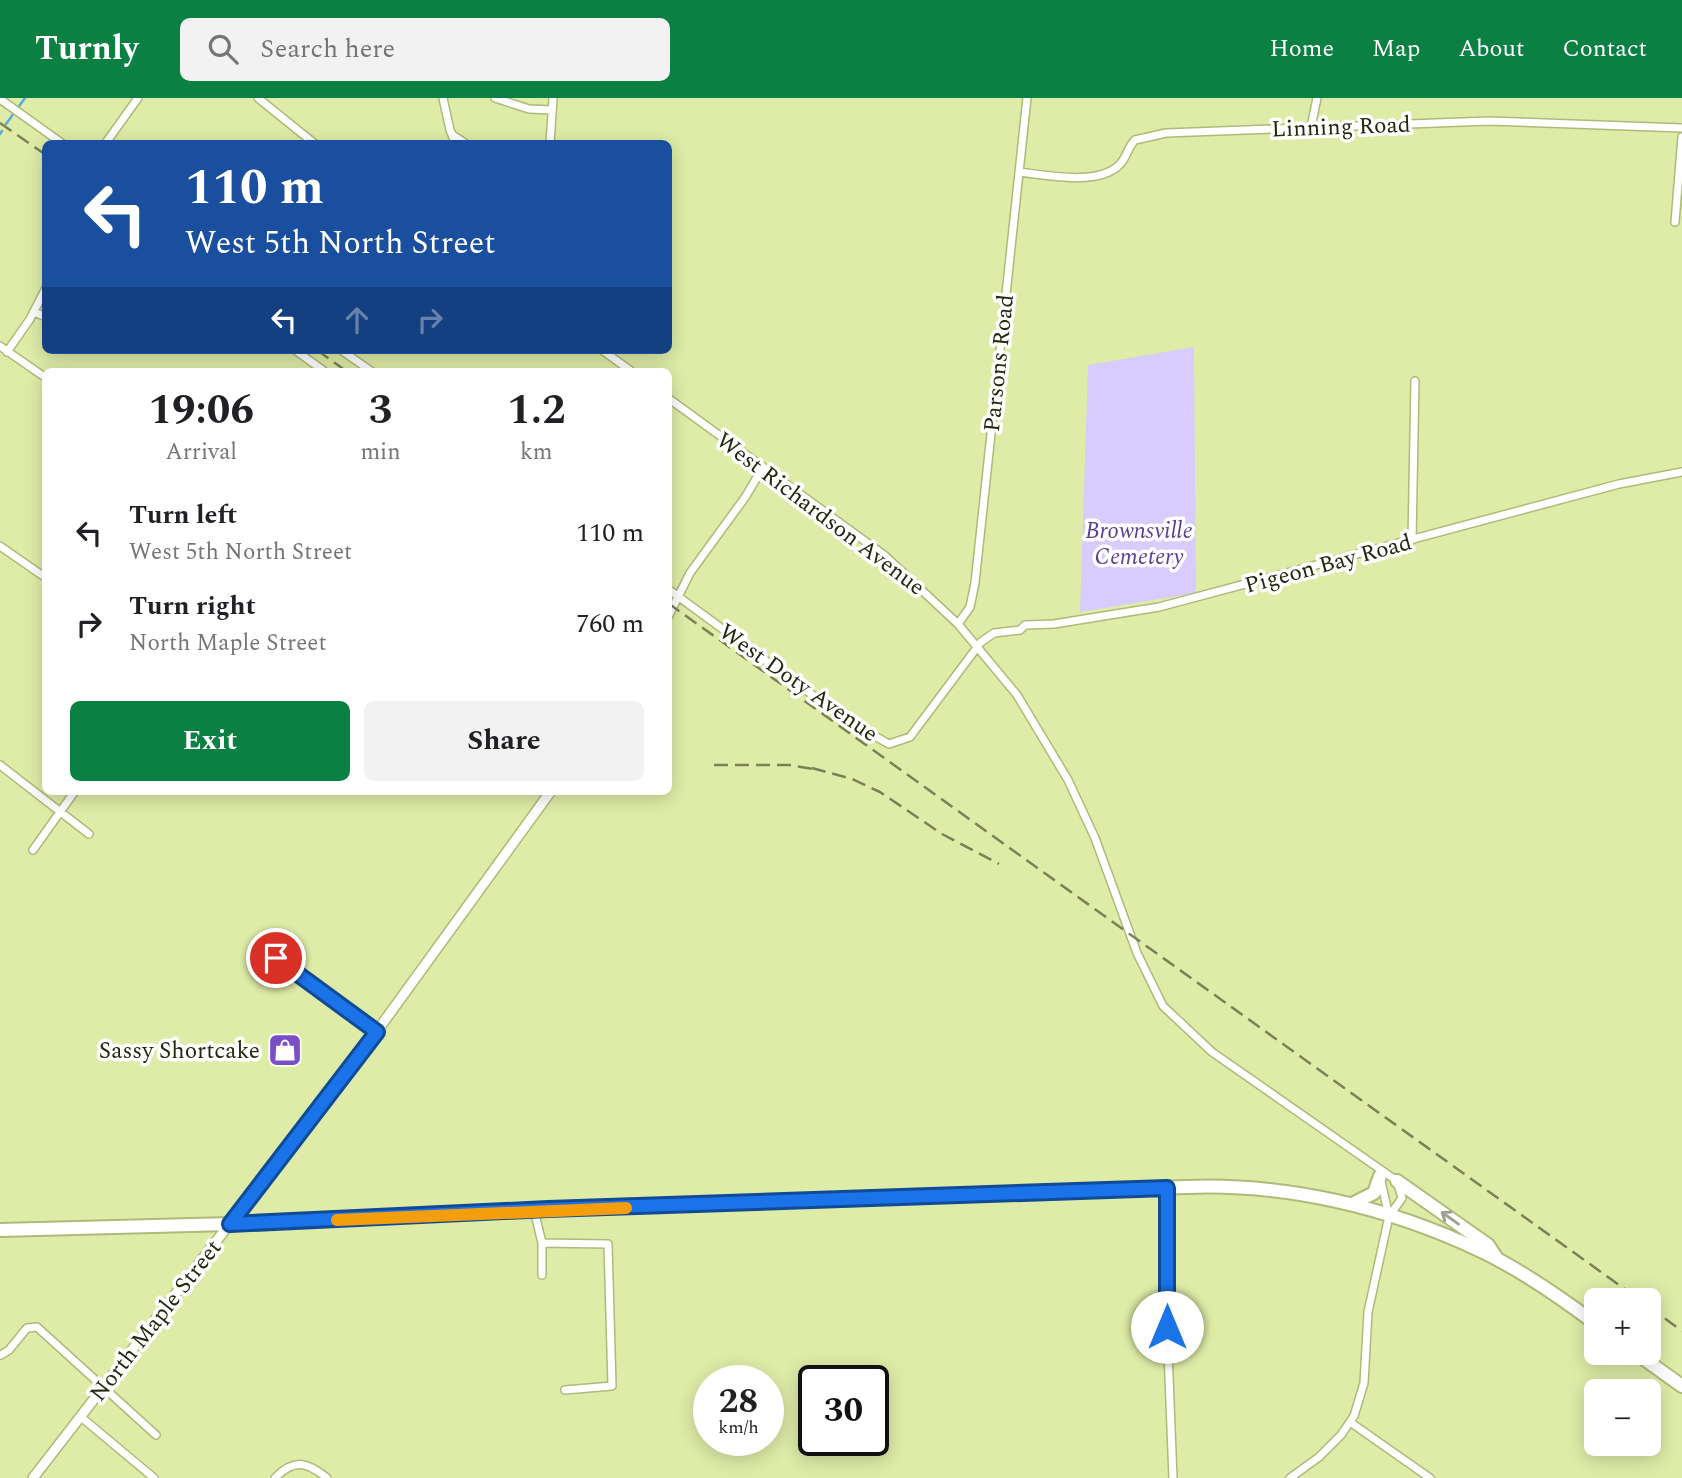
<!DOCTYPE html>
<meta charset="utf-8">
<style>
body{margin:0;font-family:Spectral,serif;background:#f2f2f2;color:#202124;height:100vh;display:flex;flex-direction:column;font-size:26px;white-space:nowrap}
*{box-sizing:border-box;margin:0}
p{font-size:23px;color:#757577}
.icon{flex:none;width:38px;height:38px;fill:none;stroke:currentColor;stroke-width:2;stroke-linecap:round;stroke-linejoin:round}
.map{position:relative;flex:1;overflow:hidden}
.side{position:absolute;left:42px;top:270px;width:630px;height:427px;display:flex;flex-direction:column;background:#fff;border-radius:10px;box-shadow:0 4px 18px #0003}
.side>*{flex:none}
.hud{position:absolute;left:42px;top:42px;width:630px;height:214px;border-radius:10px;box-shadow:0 4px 18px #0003;background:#1a4fa0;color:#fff;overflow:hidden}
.controls{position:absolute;left:1584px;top:1190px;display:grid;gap:14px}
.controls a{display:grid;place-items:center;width:77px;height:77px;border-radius:10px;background:#fff;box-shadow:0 4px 18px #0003;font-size:35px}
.speed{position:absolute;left:693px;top:1267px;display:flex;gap:14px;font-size:35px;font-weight:700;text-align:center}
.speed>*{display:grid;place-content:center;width:91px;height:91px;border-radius:50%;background:#fff;box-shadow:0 4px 18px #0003;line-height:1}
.speed small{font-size:18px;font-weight:400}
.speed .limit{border:4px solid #111;border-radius:10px;background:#fff;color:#111}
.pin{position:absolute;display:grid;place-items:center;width:60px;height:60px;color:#fff;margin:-30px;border:4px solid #fff;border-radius:50%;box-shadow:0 2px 7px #0007}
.me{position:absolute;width:77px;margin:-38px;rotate:0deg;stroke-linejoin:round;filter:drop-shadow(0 0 5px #0008)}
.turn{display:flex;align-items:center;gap:24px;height:147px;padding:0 28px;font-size:32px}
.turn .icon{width:91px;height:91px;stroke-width:2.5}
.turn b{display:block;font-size:49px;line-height:60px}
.lanes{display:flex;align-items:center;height:66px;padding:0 28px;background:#0003;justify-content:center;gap:35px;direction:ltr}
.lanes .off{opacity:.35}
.eta{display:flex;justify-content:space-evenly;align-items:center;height:119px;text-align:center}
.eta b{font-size:42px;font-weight:700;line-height:49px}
.cta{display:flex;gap:14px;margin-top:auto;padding:14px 28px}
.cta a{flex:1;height:80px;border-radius:10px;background:#0b8043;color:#fff;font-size:28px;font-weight:700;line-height:80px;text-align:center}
.cta a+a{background:#f2f2f2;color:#202124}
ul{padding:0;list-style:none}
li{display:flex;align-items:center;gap:21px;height:91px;padding:0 28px}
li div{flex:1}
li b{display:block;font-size:26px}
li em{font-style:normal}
header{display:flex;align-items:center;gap:42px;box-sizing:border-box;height:98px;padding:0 35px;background:#0b8043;color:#fff}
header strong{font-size:33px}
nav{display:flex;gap:38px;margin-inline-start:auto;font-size:24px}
.search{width:490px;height:63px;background:#f2f2f2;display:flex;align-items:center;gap:18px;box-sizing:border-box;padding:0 24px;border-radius:10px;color:#757577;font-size:26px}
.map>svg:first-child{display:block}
</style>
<header>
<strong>Turnly</strong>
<div class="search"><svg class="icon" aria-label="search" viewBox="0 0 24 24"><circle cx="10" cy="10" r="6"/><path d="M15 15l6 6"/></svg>Search here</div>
<nav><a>Home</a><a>Map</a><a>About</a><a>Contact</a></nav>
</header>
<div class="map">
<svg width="1682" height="1380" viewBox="0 0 1682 1380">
<rect width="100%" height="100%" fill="#dfeca7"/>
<path fill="#d8cbfd" d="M1194,249L1196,495L1080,514L1088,267Z"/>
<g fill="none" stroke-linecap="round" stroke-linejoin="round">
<path stroke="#59acdc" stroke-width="2.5" d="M6,26L25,0
M0,36L2,33"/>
<g stroke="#aeba78" stroke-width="10">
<path id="minor" d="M258,0L315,46
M443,0L450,32L456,46
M495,0L529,11L552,12
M0,1L63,46
M1311,29L1317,0
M454,38L466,46
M105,46L138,0
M550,46L553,0
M1019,74C1045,77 1101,89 1121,65C1127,58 1128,49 1135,42L1166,35L1489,23L1682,30
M1675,124L1682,39
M34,214L46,219
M0,248L46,280
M295,252L324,273
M341,252L371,273
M602,252L631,273
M7,254L30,221L46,190
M668,300L884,457L958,526L1017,597L1068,682L1095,740L1137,855L1163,908L1212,954L1397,1083L1402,1100L1390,1117
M1412,442L1415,283
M0,448L46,480
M668,491L848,623L889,646L910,639L981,544L994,535L1020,532L1025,527L1054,526L1159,509L1619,386L1682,374
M668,519L690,475L746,398L763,369
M958,526L970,509L975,485L1027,0
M0,667L89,736
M33,752L75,693
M259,847L314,891L377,934
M1167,1090V1229L1173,1380
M534,1112L542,1145V1177
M542,1145L608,1146L612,1288L565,1292
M1,1257L9,1252L27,1230L37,1229L156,1337
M81,1319L154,1380
M1350,1324L1430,1380
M275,1380C294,1360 307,1364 327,1380
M1290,1380L1319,1359L1341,1337L1354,1318L1364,1285L1368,1214L1389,1118L1380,1079"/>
</g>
<g stroke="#aeba78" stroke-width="12">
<path id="tertiary" d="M33,1380L351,969L551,693"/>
</g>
<g stroke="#aeba78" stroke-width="16">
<path id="primary" d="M1397,1083L1488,1147L1496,1159
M1352,1106L1374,1095L1380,1078
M0,1132L230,1126L548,1111L1186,1089C1286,1085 1388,1109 1479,1152C1520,1171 1560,1199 1596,1226
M1636,1255L1682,1288"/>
</g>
<use href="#minor" stroke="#fff" stroke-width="7"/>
<use href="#tertiary" stroke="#fff" stroke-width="9"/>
<use href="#primary" stroke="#fff" stroke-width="12"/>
<path stroke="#7a8254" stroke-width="2.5" stroke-dasharray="14 7" stroke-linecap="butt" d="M0,25L46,57
M317,252L346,273
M668,505L1640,1202
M714,667H789L819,672
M812,670L852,681L880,694L942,736L999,766
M1648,1208L1682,1233"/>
</g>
<defs><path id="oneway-shaft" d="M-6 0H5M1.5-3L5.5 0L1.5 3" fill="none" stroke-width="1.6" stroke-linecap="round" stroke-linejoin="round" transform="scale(1.75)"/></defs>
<use stroke="#9c9e92" href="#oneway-shaft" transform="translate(1450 1120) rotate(-145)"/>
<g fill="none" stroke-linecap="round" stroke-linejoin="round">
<g stroke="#114b97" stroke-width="18">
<path id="route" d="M276,860L377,934L230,1126L548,1111L1167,1090V1229"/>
</g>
<use href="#route" stroke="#1a73e8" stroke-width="12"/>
<path stroke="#f59e0b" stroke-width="12" d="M337,1122L626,1110"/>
</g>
<defs>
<g id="shop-square" transform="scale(1.75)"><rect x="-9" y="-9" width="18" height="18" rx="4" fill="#7a4ec6" stroke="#fff"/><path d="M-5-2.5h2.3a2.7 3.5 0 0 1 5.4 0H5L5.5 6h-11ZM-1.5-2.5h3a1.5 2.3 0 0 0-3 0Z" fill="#fff"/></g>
</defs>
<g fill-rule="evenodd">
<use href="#shop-square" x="285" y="952"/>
</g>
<g text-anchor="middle" stroke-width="7" stroke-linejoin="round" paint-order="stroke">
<g font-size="23" fill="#23270c" stroke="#fff">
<text transform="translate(1341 28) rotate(-2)" y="8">Linning Road</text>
<text transform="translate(998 265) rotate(-84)" y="8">Parsons Road</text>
<text transform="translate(821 415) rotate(37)" y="8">West Richardson Avenue</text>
<text transform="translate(1328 465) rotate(-15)" y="8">Pigeon Bay Road</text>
<text transform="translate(799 584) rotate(35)" y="8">West Doty Avenue</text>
<text transform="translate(155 1222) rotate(-52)" y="8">North Maple Street</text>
</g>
<g font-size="23" font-style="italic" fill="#5c3d94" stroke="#fff">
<text x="1139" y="440">Brownsville<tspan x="1139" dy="26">Cemetery</tspan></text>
</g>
<g font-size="23" fill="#23270c" stroke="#fff" text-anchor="end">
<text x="260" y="960">Sassy Shortcake</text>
</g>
</g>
</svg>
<div class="controls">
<a>+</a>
<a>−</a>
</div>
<div class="speed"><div>28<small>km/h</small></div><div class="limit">30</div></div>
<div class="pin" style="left:276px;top:860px;background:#d93025"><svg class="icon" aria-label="arrive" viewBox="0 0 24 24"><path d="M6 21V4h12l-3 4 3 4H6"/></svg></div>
<svg class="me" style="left:1167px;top:1229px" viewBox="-20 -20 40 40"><circle r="19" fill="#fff"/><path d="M0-13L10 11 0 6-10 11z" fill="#1a73e8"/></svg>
<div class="hud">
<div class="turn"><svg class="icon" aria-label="left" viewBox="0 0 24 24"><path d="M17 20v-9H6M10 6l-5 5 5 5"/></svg><div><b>110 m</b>West 5th North Street</div></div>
<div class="lanes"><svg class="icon" aria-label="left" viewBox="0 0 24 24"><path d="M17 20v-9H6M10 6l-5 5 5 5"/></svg><svg class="icon off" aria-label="ahead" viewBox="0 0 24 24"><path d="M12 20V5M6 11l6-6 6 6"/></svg><svg class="icon off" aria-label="right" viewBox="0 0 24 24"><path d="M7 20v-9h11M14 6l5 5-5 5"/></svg></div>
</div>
<section class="side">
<div class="eta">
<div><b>19:06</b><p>Arrival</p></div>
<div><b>3</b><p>min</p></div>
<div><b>1.2</b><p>km</p></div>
</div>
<ul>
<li><svg class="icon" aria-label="left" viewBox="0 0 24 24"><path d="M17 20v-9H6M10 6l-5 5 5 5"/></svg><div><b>Turn left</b><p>West 5th North Street</p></div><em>110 m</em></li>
<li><svg class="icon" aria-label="right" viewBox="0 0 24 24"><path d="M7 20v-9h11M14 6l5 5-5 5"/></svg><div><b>Turn right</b><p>North Maple Street</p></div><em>760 m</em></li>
</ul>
<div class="cta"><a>Exit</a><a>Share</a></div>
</section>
</div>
